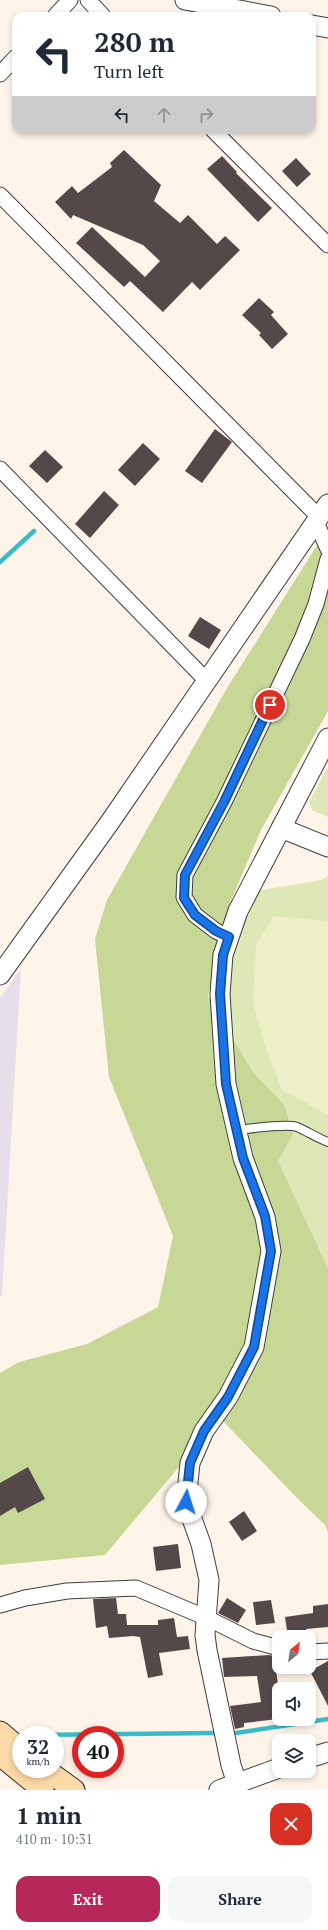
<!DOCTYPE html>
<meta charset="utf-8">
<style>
body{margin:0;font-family:"PT Serif",serif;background:#f6f6f7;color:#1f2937;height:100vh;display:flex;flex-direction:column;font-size:15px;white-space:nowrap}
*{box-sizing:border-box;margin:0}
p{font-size:13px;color:#747a83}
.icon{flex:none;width:22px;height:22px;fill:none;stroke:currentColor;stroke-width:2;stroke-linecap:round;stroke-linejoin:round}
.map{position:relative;height:1790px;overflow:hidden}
.drawer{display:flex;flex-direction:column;background:#fff;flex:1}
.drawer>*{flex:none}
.top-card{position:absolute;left:12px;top:12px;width:304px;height:122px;border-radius:12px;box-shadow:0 2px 6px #0003;background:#fff;color:#1f2937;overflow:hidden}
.needle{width:26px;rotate:30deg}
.controls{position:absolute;left:272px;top:1630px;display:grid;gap:8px}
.controls a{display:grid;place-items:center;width:44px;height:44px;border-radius:8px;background:#fff;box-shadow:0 2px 6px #0003;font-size:20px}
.speed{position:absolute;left:12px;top:1726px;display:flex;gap:8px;font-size:20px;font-weight:700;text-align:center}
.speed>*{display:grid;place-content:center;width:52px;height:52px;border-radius:50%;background:#fff;box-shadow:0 2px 6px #0003;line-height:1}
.speed small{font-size:10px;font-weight:400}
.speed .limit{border:6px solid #d22;background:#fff;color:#111}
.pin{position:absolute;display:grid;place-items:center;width:34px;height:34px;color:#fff;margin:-17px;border:2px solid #fff;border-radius:50%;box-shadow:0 1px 4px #0007}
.me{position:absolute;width:44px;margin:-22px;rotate:5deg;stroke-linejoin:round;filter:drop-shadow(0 0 3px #0008)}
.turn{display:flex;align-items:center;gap:14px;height:84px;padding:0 16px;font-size:18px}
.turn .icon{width:52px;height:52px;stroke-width:2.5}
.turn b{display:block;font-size:28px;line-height:34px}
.lanes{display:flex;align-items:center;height:38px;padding:0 16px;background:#0003;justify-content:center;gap:20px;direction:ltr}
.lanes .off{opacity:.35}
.round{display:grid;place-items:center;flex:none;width:42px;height:42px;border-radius:12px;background:#f6f6f7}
.summary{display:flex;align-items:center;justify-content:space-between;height:68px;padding:0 16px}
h1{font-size:24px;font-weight:700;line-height:30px}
.cta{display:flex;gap:8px;margin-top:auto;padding:8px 16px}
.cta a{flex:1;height:46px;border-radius:12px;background:#b7285a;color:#fff;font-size:16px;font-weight:700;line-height:46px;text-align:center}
.cta a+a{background:#f6f6f7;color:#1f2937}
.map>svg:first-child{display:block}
</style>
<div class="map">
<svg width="328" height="1790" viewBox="0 0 328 1790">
<rect width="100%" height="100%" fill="#fef4ea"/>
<path fill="#e6dfea" d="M21,968L2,1295L0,1297V998Z"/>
<path fill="#dee7b6" d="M328,767V817L312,810L309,802Z
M328,876V1331L234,1085L229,1001L232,956L241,918L257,891L321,880Z"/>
<path fill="#c7d796" d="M328,528V711L261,830L232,898L208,996L252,1071L284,1105L293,1134L278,1161L328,1269V1532L325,1525L297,1498L220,1418L105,1555L0,1565V1373L19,1362L87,1344L158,1307L173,1236L109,1077L95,939L107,900L227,688Z"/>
<path fill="#edefc7" d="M274,916L328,921V1115L282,1090L266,1049L253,1003L256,944Z"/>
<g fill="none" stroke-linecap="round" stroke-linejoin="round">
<path stroke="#3abbc9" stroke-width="4.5" d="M0,562L34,531
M236,1733L328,1719
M30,1735L214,1733"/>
</g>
<path fill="#544948" d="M124,150L161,185L154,201L180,223L188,215L217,244L225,236L240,250L200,290L192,282L163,312L130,281L124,287L76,243L92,227L145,277L160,261L143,245L73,215L71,219L55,202L72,186L78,193L112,167L110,163Z
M222,156L237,172L236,173L272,208L258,222L207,169Z
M296,158L311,174L297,187L282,171Z
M259,298L274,312L271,315L288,334L272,349L259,335L261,333L242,315Z
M215,429L232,442L202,483L185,471Z
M143,443L160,459L135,486L118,470Z
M45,450L63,467L47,483L29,466Z
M104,491L119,505L90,538L75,524Z
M200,617L221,630L209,649L188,636Z
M28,1467L45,1499L18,1513L15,1507L0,1516V1483Z
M244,1511L257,1531L242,1541L229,1522Z
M178,1544L181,1568L156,1571L153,1547Z
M116,1598L118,1614H126L127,1625H158V1620L174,1618L177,1637L188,1636L190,1649L159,1653L163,1675L148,1678L140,1637L133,1636L109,1638L107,1626L96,1628L93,1599Z
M227,1598L246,1610L238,1623L218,1613Z
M271,1600L275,1623L256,1625L253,1602Z
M328,1604V1627L306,1629L307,1637H288L285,1617L313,1613V1606Z
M269,1655L274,1656L279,1691V1719L244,1723V1727L235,1729L230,1706L261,1702L257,1676L224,1677L222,1658Z
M328,1661V1706L310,1671Z"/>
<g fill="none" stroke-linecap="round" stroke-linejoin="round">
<g stroke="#3e3e3e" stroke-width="10">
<path id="service" d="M237,1130C249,1129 286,1123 297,1127C307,1131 317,1138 328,1142"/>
</g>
<g stroke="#3e3e3e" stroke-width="17">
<path id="minor" d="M88,0L103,16
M55,16L70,0
M0,74L16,57
M213,130L328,245
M0,195L319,517
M0,469L207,681
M316,522L328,549
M229,937L216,931L195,915L184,897L185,875L224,802L302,639L316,604L328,559
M0,1605L25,1598L67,1591L136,1588L207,1618L253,1641L279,1648
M309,1652L328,1651"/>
</g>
<g stroke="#3e3e3e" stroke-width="21">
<path id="tertiary" d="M185,0L271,16
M312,25L328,28
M281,828L328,847
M0,975L110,822L328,504
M309,1758L328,1752
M219,1790L279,1768
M239,1790L231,1765L207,1650L205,1635L209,1580L201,1544L186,1502L190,1463L204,1431L228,1397L254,1347L271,1251L265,1217L243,1158L226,1084L220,994L223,955L238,911L328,738"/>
</g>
<g stroke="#2d2d2d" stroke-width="23">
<path id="secondary" d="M0,1732L21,1750
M0,1755L43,1790
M45,1769L74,1790"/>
</g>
<use href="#service" stroke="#fff" stroke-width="8"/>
<use href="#minor" stroke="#fff" stroke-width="15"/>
<use href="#tertiary" stroke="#fff" stroke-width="19"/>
<use href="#secondary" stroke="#fdd9a7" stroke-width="21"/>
</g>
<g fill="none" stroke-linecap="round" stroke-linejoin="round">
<g stroke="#114b97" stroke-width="10">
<path id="route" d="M186,1502L190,1463L204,1431L228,1397L254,1347L271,1251L265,1216L243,1158L226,1084L220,994L223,955L229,937L216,931L195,915L184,898L185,875L224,802L270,705"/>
</g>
<use href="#route" stroke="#1a73e8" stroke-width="7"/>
</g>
</svg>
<div class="controls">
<a><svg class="needle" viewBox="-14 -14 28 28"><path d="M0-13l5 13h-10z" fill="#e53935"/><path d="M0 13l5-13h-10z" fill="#747a83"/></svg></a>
<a><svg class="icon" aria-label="sound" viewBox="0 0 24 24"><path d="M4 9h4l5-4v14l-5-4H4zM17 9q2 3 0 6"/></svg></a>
<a><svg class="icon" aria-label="layers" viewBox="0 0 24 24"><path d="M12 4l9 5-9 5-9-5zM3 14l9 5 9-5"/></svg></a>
</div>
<div class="speed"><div>32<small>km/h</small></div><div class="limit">40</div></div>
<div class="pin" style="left:270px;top:705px;background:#d93025"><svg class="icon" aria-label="arrive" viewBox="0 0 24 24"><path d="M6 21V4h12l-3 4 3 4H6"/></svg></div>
<svg class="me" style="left:186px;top:1502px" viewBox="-20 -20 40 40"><circle r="19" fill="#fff"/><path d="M0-13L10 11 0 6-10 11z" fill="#1a73e8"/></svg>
<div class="top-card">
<div class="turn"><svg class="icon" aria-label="left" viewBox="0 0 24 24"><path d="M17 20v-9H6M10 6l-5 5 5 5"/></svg><div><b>280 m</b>Turn left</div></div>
<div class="lanes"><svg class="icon" aria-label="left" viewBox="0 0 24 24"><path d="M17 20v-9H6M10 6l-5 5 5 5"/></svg><svg class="icon off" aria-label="ahead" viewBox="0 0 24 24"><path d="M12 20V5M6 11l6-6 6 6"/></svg><svg class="icon off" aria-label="right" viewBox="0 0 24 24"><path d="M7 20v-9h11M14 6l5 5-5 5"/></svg></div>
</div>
</div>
<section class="drawer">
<div class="summary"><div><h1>1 min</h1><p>410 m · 10:31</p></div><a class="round" style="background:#d93025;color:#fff"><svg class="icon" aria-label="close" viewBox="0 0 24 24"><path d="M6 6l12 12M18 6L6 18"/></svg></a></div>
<div class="cta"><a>Exit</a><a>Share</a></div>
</section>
